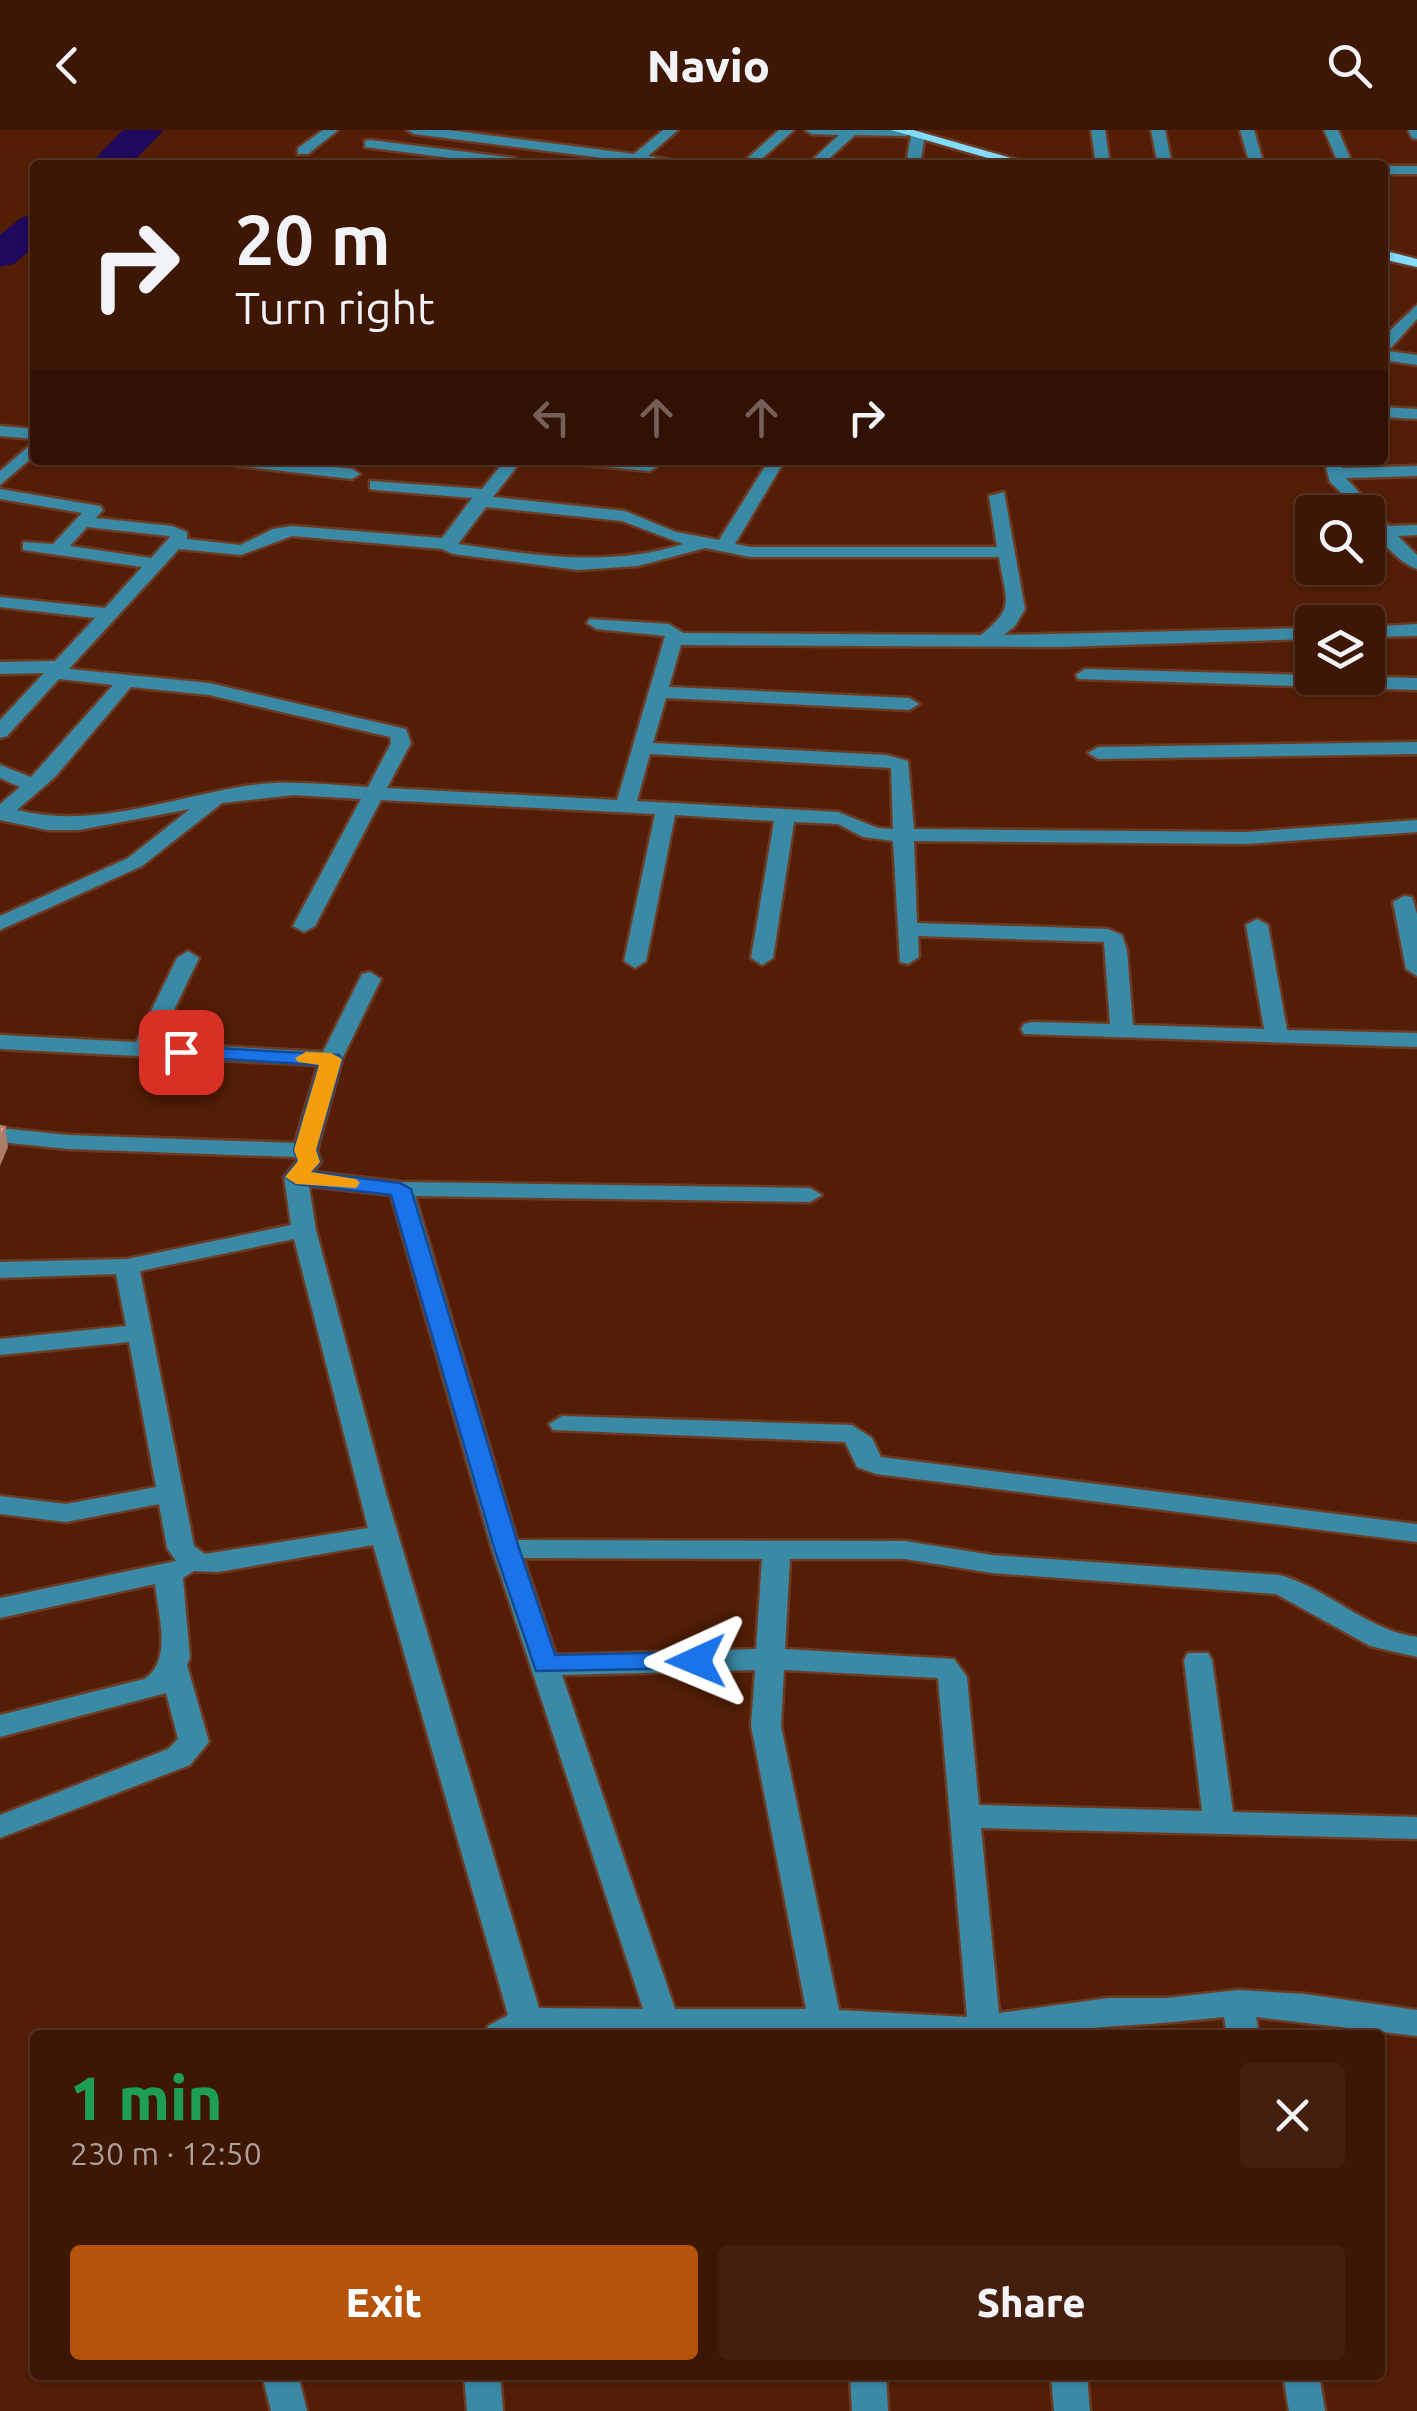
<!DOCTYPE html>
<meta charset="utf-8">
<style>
body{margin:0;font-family:Ubuntu,sans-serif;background:#451f0e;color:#f1f3f6;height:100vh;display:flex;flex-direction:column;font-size:38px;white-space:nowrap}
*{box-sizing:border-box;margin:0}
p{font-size:32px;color:#ad9f9a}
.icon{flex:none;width:55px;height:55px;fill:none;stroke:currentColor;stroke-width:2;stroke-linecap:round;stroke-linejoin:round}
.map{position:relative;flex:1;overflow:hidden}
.drawer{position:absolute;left:30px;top:1900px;width:1355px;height:350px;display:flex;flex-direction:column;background:#3e1604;border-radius:10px;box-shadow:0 2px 8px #0004,0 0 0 2px #573526}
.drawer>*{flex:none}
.guide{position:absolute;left:30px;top:30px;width:1358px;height:305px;border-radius:10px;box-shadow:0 2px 8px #0004,0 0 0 2px #573526;background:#3e1604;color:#f1f3f6;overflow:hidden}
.controls{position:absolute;left:1295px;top:365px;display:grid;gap:20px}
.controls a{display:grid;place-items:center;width:90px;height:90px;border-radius:10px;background:#3e1604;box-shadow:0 2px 8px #0004,0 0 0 2px #573526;font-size:50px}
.pin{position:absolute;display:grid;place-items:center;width:85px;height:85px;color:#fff;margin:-42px;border-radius:20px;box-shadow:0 5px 15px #0006}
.me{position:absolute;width:110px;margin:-55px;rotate:269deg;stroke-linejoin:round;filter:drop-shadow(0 0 8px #0008)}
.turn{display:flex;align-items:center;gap:35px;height:210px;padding:0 40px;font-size:45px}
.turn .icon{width:130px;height:130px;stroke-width:2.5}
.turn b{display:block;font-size:70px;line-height:85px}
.lanes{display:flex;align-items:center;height:95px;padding:0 40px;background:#0003;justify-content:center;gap:50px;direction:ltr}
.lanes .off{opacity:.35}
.round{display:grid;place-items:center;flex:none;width:105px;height:105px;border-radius:10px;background:#451f0e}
.head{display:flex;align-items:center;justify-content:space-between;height:170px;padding:0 40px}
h1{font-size:60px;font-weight:800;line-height:75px;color:#1e9e55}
.action{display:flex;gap:20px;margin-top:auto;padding:20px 40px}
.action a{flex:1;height:115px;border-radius:10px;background:#b45309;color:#fff;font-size:40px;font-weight:800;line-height:115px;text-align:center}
.action a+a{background:#451f0e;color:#f1f3f6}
header{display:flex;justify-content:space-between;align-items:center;height:130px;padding:0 40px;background:#3e1604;font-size:45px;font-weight:800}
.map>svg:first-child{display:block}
</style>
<header><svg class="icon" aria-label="back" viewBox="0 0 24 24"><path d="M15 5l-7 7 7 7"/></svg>Navio<svg class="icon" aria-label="search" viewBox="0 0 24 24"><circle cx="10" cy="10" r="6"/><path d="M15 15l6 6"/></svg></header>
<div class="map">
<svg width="1417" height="2281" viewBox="0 0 1417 2281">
<rect width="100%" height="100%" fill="#531e05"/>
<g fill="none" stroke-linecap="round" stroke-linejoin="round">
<path fill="#1e095d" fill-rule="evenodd" d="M123,0H164L130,35H89Z
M35,84V116L14,134L0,137V105L21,88Z"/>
<g stroke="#6d3b24" stroke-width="5">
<path id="minor" d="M323,0H338L308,24H298V18Z
M407,0H449L634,24L663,0H678L648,26L697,35H629L627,31L414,4Z
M779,0H794L755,35H740Z
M805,0H911L913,2L906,6L855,5L822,35H807L839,5L812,4Z
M1091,0H1105L1110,35H1096Z
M1151,0H1165L1172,35H1158Z
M1240,0H1254L1264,35H1250Z
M1324,0H1338L1353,35H1339Z
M1408,0H1417V9L1412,8Z
M918,1L925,5L920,35H906L911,5Z
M370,10L514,28L521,32L505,35L365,17V11Z
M1382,36H1417V44H1382Z
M1417,175V189L1388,221L1417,225V235L1382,230V208Z
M1382,277L1417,279V289L1382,287Z
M0,296L35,299V309L0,306Z
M35,311V325L0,355V341Z
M223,330H274L352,339L360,344L352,349L231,335Z
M505,330H522L493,367L625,381L676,402L719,410L769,330H785L735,414L750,417H997L989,366L1004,362L1025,479L1015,496L1004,505L1312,498V509L1060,517L681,515L669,557L909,568L919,574L909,580L666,568L653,613L887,625L908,631L914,699L1246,702L1417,690V702L1246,714L914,711L917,793L1108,799L1122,805L1127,820L1133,895L1264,899L1246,795L1257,789L1268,795L1287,900L1417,903V917L1024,904L1021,899L1024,894L1032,892L1110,894L1104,812L918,806L919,827L908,834L900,832L893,711L863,707L838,694L794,692L773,828L762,835L751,828L774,691L675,685L646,831L635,838L624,831L655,684L381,670L315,796L304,802L293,796L361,669L294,665L222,673L142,736L0,800V786L128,728L190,679L79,700H47L0,690V674L20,657L0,648V635L31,647L113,555L59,549L7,606L0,608V590L44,543L0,544V532L55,531L95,488L0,477V467L105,478L142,437L23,420V412L53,414L82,383L0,369V359L100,376L103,380L96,388L172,396L187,402V409L240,415L273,399L292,396L442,408L472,368L376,360L370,359V351L482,359ZM486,377L622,391L683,414C608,438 534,425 458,414ZM87,397L168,406L170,407L151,428L70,416ZM292,406L442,419L453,424L578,440L638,436L705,418L750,427H999C1005,469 1017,477 981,505L683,503L669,494L590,489L587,493L596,499L665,506L617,670L387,658L411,613L406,599L209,553L69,539L179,419L241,425ZM131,557L209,565L390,607L391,613L368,657C330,655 290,650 252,655C175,666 95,700 17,680L55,647ZM650,624L891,638L893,699L878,698L838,682L637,671Z
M576,330H639L658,336L650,341L584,335Z
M1324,330H1340L1342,338L1417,336V346L1346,348L1389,396L1417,395V405L1398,406L1417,425V439C1399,433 1368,402 1368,382H1361L1330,352Z
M1417,494V506L1368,507V497Z
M1085,539L1417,548V560L1078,549L1076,545Z
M1417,612V624L1098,629L1088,623L1098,617Z
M1404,766L1412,767L1417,784V846L1406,839L1393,772Z
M188,821L199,828L158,913L323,922L362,844L370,842L381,849L342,929L317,1020L321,1032L313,1042L401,1052L810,1058L822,1065L810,1072L415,1066L517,1410L905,1411L992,1425L1280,1445C1329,1459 1366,1500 1417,1507V1527L1370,1516L1276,1464L992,1443L905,1429H790L785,1519L954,1529L967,1547L979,1675L1202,1681L1184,1530L1188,1523H1208L1212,1530L1233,1682L1417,1687V1709L981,1698L999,1883L1108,1868H1166L1238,1860L1305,1864L1417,1880V1906L1256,1887L1259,1905H1227L1224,1887C1157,1895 1091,1896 1024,1905H484L488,1896L508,1885L373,1415L218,1442L194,1441L183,1448L190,1528L187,1535L209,1612L190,1635L0,1708V1685L168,1619L178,1609L166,1563L0,1607V1585L144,1549C173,1531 158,1484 155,1454L0,1488V1468L176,1431L167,1418L159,1374L66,1392L0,1384V1366L66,1374L156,1357L129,1212L0,1225V1209L126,1196L116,1144L0,1148V1132L127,1129L291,1095L284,1047L297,1031L295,1027L68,1019L0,1012V998L68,1005L295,1013L318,935L0,919V905L136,912L177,828ZM309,1056L391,1065L492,1419L643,1879L539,1878L387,1367L316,1100ZM294,1109L368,1398L205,1424L194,1416L140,1141ZM523,1428L762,1429L756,1519L556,1525ZM755,1540L751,1596L806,1879H675L562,1545ZM784,1540L938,1548L967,1887L839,1880L781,1596Z
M562,1286L852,1295L872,1308L881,1327L1417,1394V1412L876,1344L857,1337L845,1312L553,1300L549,1294Z
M262,2245H298L307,2281H271Z
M464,2245H500L503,2281H467Z
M850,2245H886L888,2281H852Z
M1051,2245H1087L1090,2281H1054Z
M1283,2245H1319L1325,2281H1289Z"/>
</g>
<g stroke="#6d3b24" stroke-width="5">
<path id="major" d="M891,0H913L1035,35H1012Z
M1382,120L1417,129V137L1382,129Z"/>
</g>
<use href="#minor" fill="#3a8aa5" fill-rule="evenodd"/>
<use href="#major" fill="#81dcfd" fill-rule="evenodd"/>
</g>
<path fill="#ac7d6b" d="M5,997L8,1017L0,1036V1009Z"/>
<path fill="#f6b399" stroke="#ac7d6b" stroke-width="2.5" d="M0,996L5,997L0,1009Z"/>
<path fill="#1a73e8" stroke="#114b97" stroke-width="2.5" d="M181,916L339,925L342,929L316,1020L320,1032L311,1042L400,1053L411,1059L519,1418L555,1525L696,1522L705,1524L709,1531L705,1538L536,1541L494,1418L391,1065L296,1054L285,1047L298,1031L294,1020L319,935L174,926L171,922Z"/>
<path fill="#f59e0b" d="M306,922L331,923L342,929L316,1020L320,1032L311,1042L356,1049L360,1053L356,1058L296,1054L285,1047L298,1031L294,1020L319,935L298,932L295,928Z"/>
</svg>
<div class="controls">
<a><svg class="icon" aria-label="search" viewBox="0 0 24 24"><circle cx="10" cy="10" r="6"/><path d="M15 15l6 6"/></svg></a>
<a><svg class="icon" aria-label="layers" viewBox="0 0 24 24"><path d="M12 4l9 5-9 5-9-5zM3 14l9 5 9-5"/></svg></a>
</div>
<div class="pin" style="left:181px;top:922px;background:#d93025"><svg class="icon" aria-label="arrive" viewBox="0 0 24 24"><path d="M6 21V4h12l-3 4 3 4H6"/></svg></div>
<svg class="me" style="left:696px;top:1531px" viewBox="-20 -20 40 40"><path d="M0-17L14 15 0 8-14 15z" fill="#1a73e8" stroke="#fff" stroke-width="4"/></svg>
<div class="guide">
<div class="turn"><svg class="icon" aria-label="right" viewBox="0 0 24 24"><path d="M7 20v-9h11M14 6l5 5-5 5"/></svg><div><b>20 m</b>Turn right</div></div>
<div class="lanes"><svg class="icon off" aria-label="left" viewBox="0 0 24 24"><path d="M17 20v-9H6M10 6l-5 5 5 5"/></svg><svg class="icon off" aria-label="ahead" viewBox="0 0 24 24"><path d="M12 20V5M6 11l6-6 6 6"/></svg><svg class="icon off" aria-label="ahead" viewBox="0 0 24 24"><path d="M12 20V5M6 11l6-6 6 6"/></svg><svg class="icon" aria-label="right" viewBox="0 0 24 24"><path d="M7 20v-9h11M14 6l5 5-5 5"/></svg></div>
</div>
<section class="drawer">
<div class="head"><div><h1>1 min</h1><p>230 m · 12:50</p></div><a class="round"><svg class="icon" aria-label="close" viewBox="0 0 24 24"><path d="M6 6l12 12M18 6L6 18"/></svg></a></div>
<div class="action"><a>Exit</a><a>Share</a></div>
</section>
</div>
